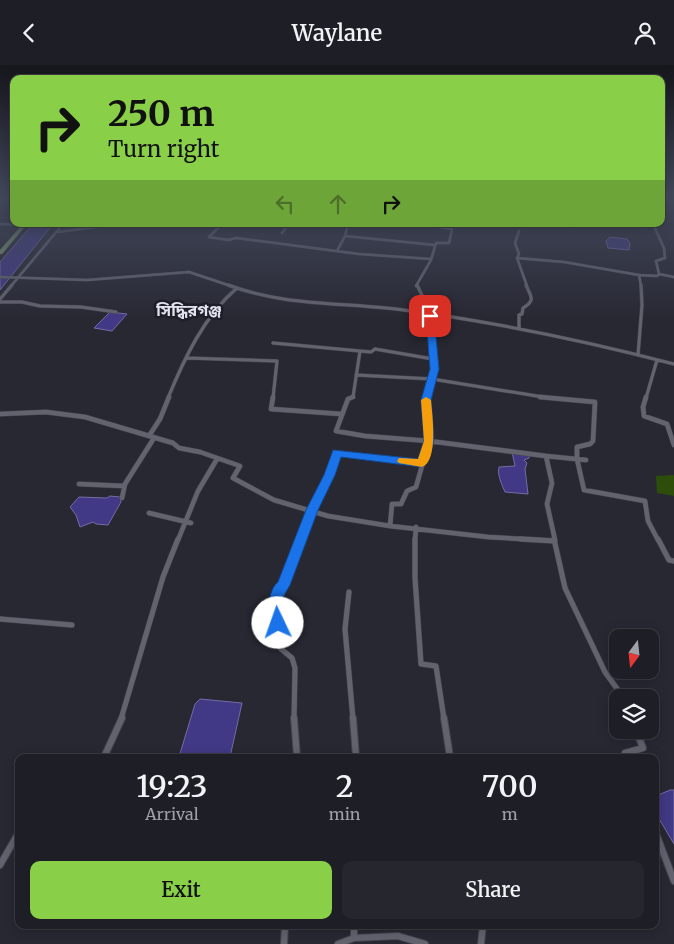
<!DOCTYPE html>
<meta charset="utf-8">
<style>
body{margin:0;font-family:Merriweather,"Noto Sans Bengali",serif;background:#26272e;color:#f1f3f6;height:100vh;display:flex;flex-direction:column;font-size:19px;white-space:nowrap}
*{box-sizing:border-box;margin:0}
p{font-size:16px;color:#a1a2a7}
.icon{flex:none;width:28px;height:28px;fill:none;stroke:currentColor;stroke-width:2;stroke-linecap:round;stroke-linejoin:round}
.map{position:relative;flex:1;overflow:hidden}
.details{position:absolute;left:15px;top:689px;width:644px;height:175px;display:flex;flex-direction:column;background:#1e1e26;border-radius:10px;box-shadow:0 2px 12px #0003,0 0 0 1px #3c3c43}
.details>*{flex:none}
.banner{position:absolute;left:10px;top:10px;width:655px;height:152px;border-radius:10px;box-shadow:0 2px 12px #0003,0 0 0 1px #3c3c43;background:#89cf48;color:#111;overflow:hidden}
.needle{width:32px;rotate:195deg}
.fabs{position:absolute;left:609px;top:564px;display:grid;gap:10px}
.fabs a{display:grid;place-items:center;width:50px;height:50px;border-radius:10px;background:#1e1e26;box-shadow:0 2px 12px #0003,0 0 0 1px #3c3c43;font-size:25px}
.pin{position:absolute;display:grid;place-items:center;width:42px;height:42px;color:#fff;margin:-21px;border-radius:10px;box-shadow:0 2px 8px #0006}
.me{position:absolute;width:55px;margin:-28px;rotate:357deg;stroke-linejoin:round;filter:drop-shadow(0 0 4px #0008)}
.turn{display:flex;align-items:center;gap:18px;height:105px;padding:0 15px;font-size:22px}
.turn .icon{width:65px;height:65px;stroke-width:2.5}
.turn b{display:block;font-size:35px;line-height:42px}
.lanes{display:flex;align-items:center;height:48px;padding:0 15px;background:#0003;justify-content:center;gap:25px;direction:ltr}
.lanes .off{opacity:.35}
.eta{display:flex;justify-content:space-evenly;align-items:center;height:85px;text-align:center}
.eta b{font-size:30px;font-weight:600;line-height:35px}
.action{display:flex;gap:10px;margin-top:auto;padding:10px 15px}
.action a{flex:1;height:58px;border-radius:10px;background:#89cf48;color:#111;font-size:20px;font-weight:600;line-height:58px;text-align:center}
.action a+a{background:#26272e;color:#f1f3f6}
header{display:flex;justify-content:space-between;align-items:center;height:65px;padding:0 15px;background:#1e1e26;font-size:22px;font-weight:600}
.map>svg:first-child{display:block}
</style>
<header><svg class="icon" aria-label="back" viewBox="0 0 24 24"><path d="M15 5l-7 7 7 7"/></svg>Waylane<svg class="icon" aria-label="person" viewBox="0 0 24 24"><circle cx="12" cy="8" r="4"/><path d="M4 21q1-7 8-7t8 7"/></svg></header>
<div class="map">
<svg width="674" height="879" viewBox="0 0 674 879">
<rect width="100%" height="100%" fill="#282833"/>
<path fill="#2d4d0b" d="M674,410V431L657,428L656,411Z"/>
<path fill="#413985" stroke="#736da5" d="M33,159H53L0,225V197Z
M610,172L627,174L630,178L629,185L608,183L606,176Z
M110,247L127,249L112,266L94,263Z
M512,387L530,391L529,393L524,395L527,398L525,404L528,429L505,427C502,420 497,410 499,402L515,401Z
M110,431L120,432L121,437L108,460L96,459L93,457L80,462L76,450L70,442L79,432L107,433Z
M200,634L242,638L230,692H179L195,639Z
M670,725H674V779L655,747L656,731Z"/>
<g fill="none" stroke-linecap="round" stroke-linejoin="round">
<g stroke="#44444d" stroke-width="3">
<path id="street-far4" d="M0,133L14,135
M0,159L24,160
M222,159L209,172L228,175L236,173L359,189L431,194
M550,159L569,162
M57,167L104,161L141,159
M282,168L289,159
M345,171L348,159
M337,186L345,171L435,180
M517,193L519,189L515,178L519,166
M659,209L674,212
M0,212L87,215L189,207L231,221
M11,221L63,159
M416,221L431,195L436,178H449L452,164L421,159
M527,221L517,193L564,197L639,210
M641,221L639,210L657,211L659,209L656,196L665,193L664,183L653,159"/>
</g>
<g stroke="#44444d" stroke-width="4">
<path id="street-far3" d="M228,220C285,241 337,237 396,244C490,256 582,275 674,299
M417,220L431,249L434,304L426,333
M0,234L12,220
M0,237H22L40,241L81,242L116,247
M519,264V250L522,249L523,243C536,235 531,232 526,220
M273,278L360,286
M638,290L642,240L641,220
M186,293L277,296L273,333
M356,310L432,314L549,333
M168,333C184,294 204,251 237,223
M350,333L353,332L360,286L371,287L375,284L433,294
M646,333L657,295"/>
</g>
<g stroke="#44444d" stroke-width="5.5">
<path id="street-far2" d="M273,332L271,344L341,349
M353,332L348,334L336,366L365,371L429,376L546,391L552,418L547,439L555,475
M540,332L595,337L593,376L590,379L577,382V394L584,425L645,436L648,456L658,475
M646,332L643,342L644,351L667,359L674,380
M0,349L46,347L85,352L173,378L179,383L200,387L240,401L233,413L274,435L328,451L390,461L488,472L541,475
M149,371L160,354L169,332
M546,391L586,395
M79,419L124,421
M122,433L125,419L154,373
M149,448L191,458
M390,461L392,439H401L407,426L416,422L429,376L427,332
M178,475L198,426L217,394
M300,475C312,446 328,419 336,388L422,398
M415,475L416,462"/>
</g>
<g stroke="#44444d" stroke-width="6">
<path id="street-far1" d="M415,474V513L421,599L436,601L444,654
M520,474L555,476
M554,474L565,523L605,607L623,632
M658,474L669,495L674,496
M349,527L345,564L353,654
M0,554L72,560
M121,654L163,512L178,474
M294,654L295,603L292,593L280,583L276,550L277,533L301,474"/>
</g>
<g stroke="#44444d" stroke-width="8">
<path id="street" d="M294,653L297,692
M353,653L356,692
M444,653L450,692
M104,692L122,653
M627,692L625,688L643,683L636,665
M655,766L674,816
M0,800L19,767
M354,860V873
M284,879L285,860
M338,879L354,873L398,871L425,879
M481,879L483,860"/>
</g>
<g stroke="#44444d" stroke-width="1">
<path id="primary" d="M23,159H27L2,189H0V185Z"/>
</g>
<use href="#street-far4" stroke="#62636f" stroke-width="2.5"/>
<use href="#street-far3" stroke="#62636f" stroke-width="3"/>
<use href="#street-far2" stroke="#62636f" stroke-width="4.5"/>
<use href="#street-far1" stroke="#62636f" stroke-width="5"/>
<use href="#street" stroke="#62636f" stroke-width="6"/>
<use href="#primary" fill="#7f9a71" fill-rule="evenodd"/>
</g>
<linearGradient id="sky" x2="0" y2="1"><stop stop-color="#16161c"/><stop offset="0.52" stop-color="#42485b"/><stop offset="1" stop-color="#42485b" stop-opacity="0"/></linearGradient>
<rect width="674" height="254" fill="url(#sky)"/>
<path fill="#1a73e8" stroke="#114b97" d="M430,248L434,251L439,304L431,335L434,376L427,398L422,402L341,392L335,410L318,445L290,520C286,527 282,532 282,540C282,548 286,554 283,562L278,564L273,562C267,549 267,527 278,517L306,445L324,410L333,385L418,394L424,376L421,335L430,304L426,251Z"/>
<path fill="#f59e0b" d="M426,332L431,335C432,349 439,396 422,402L399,398L397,396L399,393L418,394L424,376L421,335Z"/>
<g text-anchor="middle" stroke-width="5" stroke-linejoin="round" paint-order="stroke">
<g font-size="16" font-weight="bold" fill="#e2e2f1" stroke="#1e1e29">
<text x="189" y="251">সিদ্ধিরগঞ্জ</text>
</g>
</g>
</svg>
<div class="fabs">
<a><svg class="needle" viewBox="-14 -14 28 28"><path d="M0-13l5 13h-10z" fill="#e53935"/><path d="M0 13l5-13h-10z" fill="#a1a2a7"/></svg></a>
<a><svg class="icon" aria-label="layers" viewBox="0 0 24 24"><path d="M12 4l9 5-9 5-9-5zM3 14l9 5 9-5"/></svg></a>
</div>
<div class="pin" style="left:430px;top:251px;background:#d93025"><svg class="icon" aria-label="arrive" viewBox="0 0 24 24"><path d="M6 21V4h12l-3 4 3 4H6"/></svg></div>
<svg class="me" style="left:278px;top:558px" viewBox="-20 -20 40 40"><circle r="19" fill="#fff"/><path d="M0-13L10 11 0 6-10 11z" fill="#1a73e8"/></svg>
<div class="banner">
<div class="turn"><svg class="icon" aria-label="right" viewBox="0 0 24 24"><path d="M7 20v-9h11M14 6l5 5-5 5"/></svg><div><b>250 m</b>Turn right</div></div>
<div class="lanes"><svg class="icon off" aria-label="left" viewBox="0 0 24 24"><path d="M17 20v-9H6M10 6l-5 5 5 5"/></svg><svg class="icon off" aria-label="ahead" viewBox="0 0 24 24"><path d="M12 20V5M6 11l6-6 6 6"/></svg><svg class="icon" aria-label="right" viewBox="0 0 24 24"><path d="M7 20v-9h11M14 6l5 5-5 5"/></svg></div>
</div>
<section class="details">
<div class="eta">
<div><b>19:23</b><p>Arrival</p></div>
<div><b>2</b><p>min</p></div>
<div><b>700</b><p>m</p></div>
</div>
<div class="action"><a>Exit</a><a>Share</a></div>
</section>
</div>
